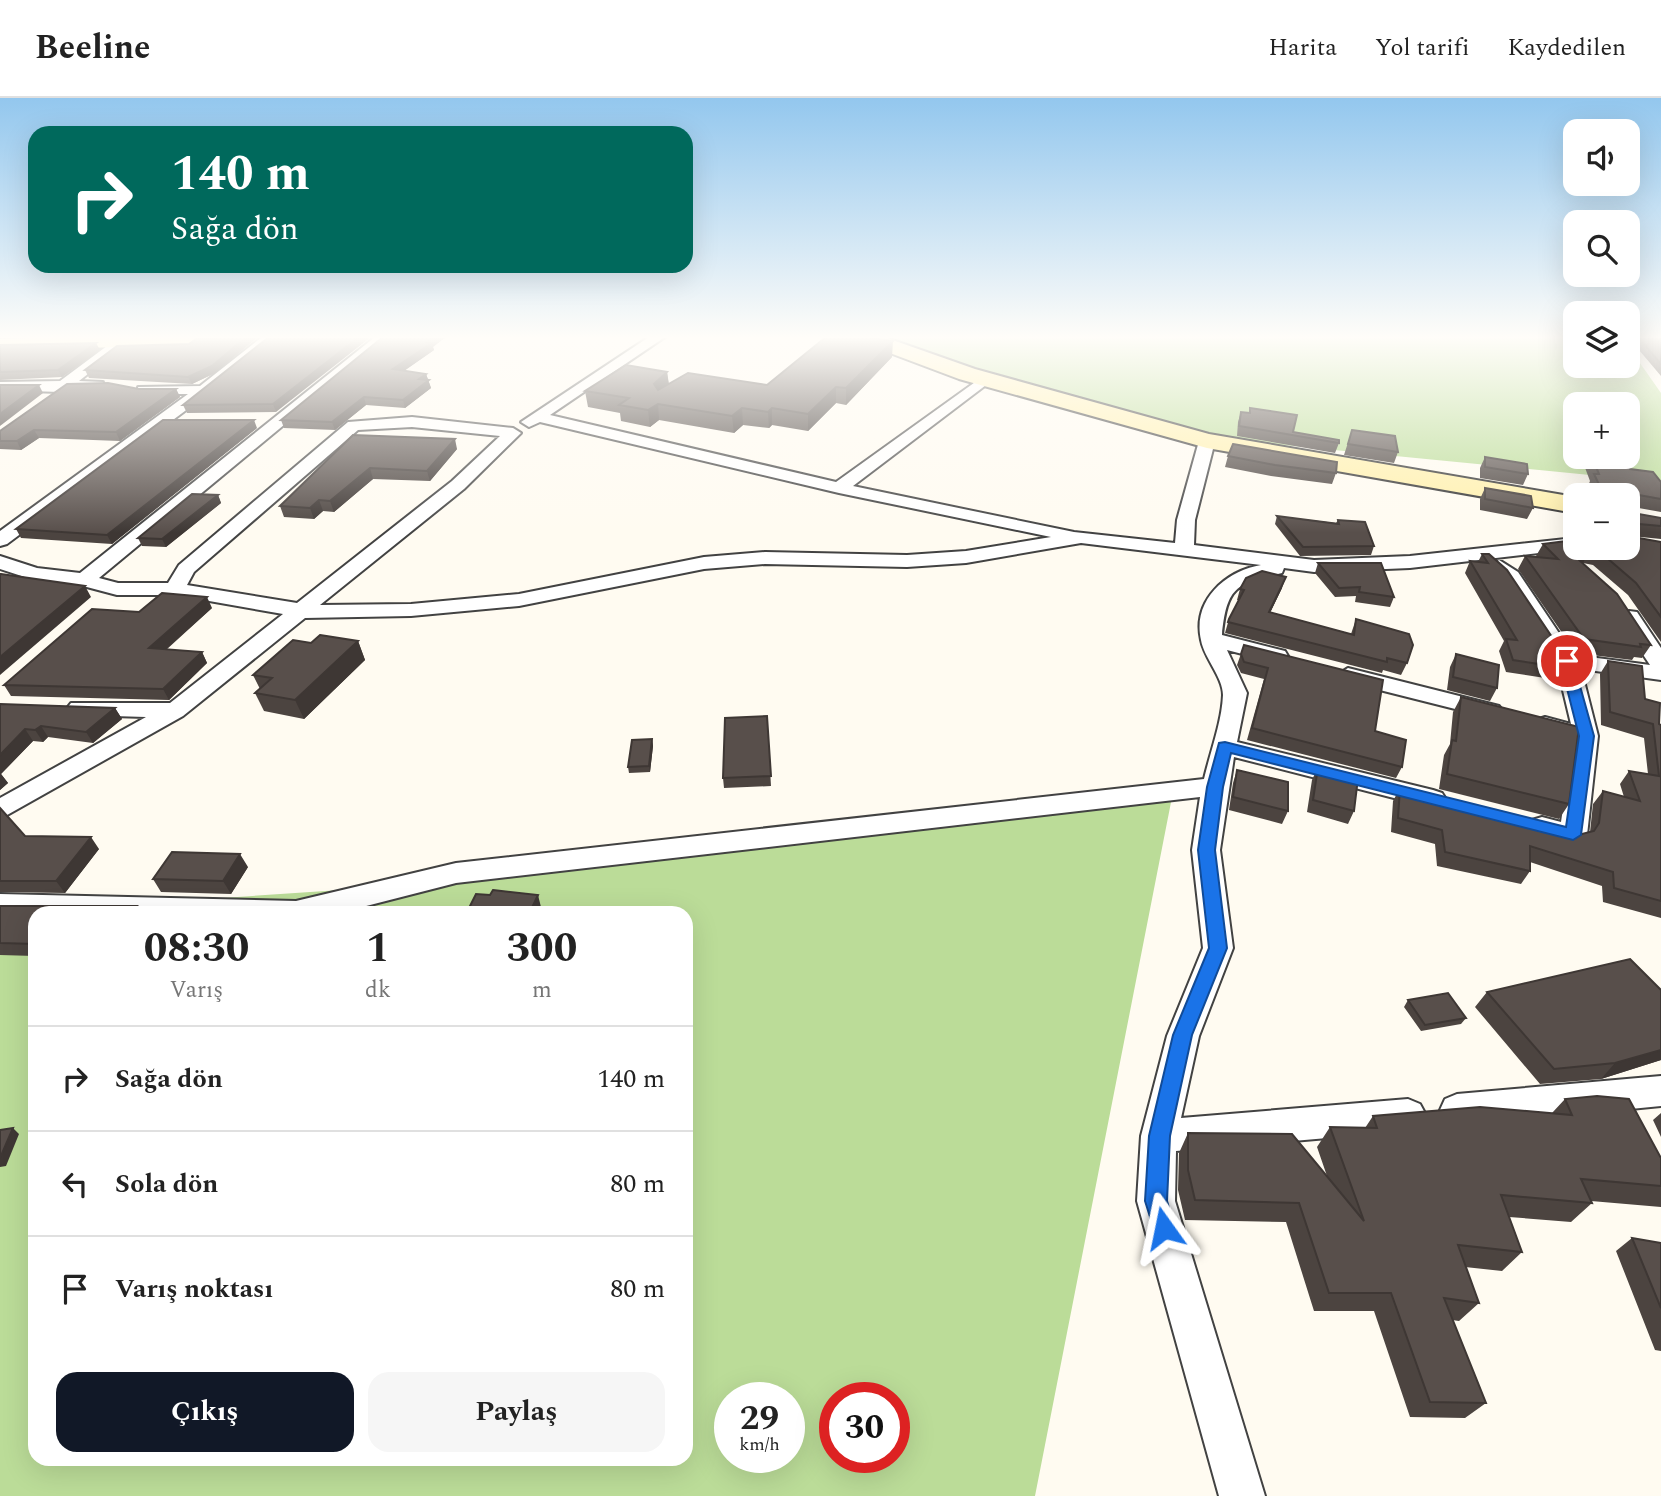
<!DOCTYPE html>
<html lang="tr">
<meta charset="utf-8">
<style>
body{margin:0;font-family:Spectral,serif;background:#f6f6f6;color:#222;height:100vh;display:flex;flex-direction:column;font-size:26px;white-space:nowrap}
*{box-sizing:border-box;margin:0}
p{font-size:23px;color:#767676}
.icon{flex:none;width:38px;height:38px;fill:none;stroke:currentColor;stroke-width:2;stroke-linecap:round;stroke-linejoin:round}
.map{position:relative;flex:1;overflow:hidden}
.side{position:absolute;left:28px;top:808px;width:665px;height:560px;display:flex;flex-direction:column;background:#fff;border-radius:21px;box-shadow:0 7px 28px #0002}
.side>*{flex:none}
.hud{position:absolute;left:28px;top:28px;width:665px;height:147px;border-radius:21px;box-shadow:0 7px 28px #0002;background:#00695c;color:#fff;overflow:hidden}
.buttons{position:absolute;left:1563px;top:21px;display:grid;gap:14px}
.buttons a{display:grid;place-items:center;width:77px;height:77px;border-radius:14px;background:#fff;box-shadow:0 7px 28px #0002;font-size:35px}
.speed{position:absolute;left:714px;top:1284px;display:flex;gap:14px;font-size:35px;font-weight:700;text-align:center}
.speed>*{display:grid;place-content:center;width:91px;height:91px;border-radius:50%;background:#fff;box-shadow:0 7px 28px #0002;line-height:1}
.speed small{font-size:18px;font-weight:400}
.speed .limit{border:10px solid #d22;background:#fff;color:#111}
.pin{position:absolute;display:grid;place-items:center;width:60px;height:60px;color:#fff;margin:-30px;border:4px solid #fff;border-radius:50%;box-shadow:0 2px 7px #0007}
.me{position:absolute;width:77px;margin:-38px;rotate:348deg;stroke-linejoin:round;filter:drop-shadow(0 0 5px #0008)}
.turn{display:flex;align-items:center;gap:24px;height:147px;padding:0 28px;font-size:32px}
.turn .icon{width:91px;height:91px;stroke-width:2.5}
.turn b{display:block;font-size:49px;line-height:60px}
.eta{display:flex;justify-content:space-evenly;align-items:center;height:119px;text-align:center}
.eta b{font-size:42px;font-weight:700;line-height:49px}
.button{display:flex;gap:14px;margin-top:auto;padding:14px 28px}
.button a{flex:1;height:80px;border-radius:21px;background:#111827;color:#fff;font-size:28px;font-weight:700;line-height:80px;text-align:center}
.button a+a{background:#f6f6f6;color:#222}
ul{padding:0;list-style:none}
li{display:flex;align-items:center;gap:21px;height:105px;padding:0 28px;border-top:2px solid #e0e0e0}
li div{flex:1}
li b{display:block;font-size:26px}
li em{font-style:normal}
header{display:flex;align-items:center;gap:42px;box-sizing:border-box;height:98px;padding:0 35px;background:#fff;border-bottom:2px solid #e0e0e0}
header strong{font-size:33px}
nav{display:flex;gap:38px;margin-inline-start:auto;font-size:24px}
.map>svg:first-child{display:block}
</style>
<header>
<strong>Beeline</strong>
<nav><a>Harita</a><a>Yol tarifi</a><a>Kaydedilen</a></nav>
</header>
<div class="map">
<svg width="1661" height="1398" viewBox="0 0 1661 1398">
<rect width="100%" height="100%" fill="#fffbf1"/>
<path fill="#bbdc98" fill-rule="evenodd" d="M866,239H1575V268H1628V248L1661,295V384L1182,337ZM1575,306H1628V359H1575Z
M1173,694L1035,1398H0V815L400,788ZM35,816H686V1362H35ZM730,1300H789V1360H730ZM835,1300H894V1360H835Z"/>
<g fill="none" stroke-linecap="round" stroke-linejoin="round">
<g stroke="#424242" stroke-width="4">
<path id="street" d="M262,239H277L209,295L7,446L0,448V433L188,296H143L138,295V289L200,288Z
M375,239H390L99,480L118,485H168L179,467L348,324L412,319L513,330L521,335L464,391L320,507L411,506L519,496L704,459L765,454L907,457L966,453L1051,439L839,395L540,324L529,329L521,324L649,239H665L550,317L836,384L985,277L992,281L990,284L853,388L1074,434L1175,445L1177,422L1199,343L1207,338L1215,343L1195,422L1194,447L1314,462L1410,458L1575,440V450H1582L1410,470L1314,474L1284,470L1282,475C1237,486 1227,487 1222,537L1285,553L1288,558L1277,565L1227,552L1247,595L1237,644L1433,692L1442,695L1446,701L1442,707L1433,710L1234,659L1220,752L1233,850L1199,938L1181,1020L1408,1001L1420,1006L1426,1017L1420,1028L1408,1033L1176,1053L1175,1103L1265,1398H1219L1137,1103L1141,1038L1167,938L1203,850L1192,752L1200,699L456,785L335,816L0,818V796L296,803L456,765L1204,681C1210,655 1222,624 1223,597C1223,579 1204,560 1201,542C1192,502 1226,473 1261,467L1081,445L966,465L907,469L765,466L704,471L519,508L411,518L305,520L183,618L0,721V700L146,619L79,617L71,615L67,610L71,605H170L283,516L175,497H117L83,488L34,482L0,471V458L37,470L80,475ZM412,329L500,338L452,383L297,505L187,487L194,474L358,332Z
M115,242L127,245L79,283L103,284V290L60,294L0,292V284L60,283Z
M1499,462L1518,474L1569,550L1566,555H1550L1503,482L1489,468Z
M1629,513L1637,514L1661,550V582L1581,571L1598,638L1587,737L1583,744L1573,747L1532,736L1528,729L1532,722L1542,719L1561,724L1573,642L1536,632L1533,627L1536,622L1545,619L1571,626L1556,563L1567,556L1650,567L1618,519Z
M1348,570L1499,608L1503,613L1499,618L1491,620L1340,582L1337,577Z
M1661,978V1008L1457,1028L1445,1023L1440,1012L1445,1001L1457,996Z"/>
</g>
<g stroke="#313131" stroke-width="4">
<path id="secondary" d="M56,239H242L232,245L0,253V241Z
M855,239H884L975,271L1209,336L1575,399V415L1207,350L959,281L858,243Z"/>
</g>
<use href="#street" fill="#fff" fill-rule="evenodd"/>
<use href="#secondary" fill="#fff0ac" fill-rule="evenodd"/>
</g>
<path fill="#4c4440" d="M269,239L276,314L187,315L183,307Z
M1628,239H1661V278Z
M0,247L100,252L62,279L0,282Z
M433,249L434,252L404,273L426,276L431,290L405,310L366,307L335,332L284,330L281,322Z
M892,259L846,307L836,305L808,333L772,327L769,330L743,327L734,335L659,322L650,329L621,323L620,315L588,309L585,293L667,274L669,286L767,287Z
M85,272L215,275L192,286L89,280Z
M139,291H176L180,299L120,343L39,340L21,352L0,351V343Z
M1250,310L1293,334L1339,345L1335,355L1237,338L1238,324L1241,314L1249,315Z
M257,330L112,446L21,440L16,431Z
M1352,332L1398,354L1394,365L1344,357Z
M353,337L457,351L430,383L373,381L334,414L323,413L314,421L284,419L280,408Z
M1228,358L1336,375L1332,386L1271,378L1225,369Z
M1485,359L1528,376L1523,387L1480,380V370Z
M1581,359H1624L1630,371L1661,384V414L1633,409V415L1661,420V441L1631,438L1661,444V544L1628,497L1593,467L1583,465L1651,547L1642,560L1634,559L1632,562L1576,555L1518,471L1525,458H1536L1543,446L1628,450V397H1592L1588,388L1590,383Z
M1485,390L1533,410L1527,421L1480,412V401Z
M218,397L221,405L166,449L142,448L138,440Z
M1277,418L1336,425L1338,422L1374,448L1371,457L1300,458L1275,426Z
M1482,456L1565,570L1558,582L1506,574L1499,553L1504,543L1465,475L1470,463L1478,464Z
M1318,465L1394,499L1390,509L1355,504L1356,498L1335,499L1315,475Z
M1282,490L1270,515L1351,536L1356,521L1407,565L1401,577L1383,572L1382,575L1225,535L1229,521L1239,502H1237L1240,491Z
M212,510L166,552L202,554L207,565L169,602L11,598L4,587L139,514Z
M358,543L365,562L304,621L264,613L255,595L260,591L253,577L311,545Z
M1244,547L1375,633L1402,669L1396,680L1247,642L1264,581L1241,575L1237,567Z
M1456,556L1497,590L1490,603L1447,592L1450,569Z
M1608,563L1645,601L1659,626L1661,627V820L1603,804L1602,788L1530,764V773L1521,786L1437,768L1435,746L1391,734L1393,703L1400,690L1582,736L1590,734L1593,706L1603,693L1624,699L1620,686L1629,673L1648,676L1644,640L1601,627L1600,576Z
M1461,599L1569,706L1559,721L1439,691L1444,657L1450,646L1453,614Z
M0,606L115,610L122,621L93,645L48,639L43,644L33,643L1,676L8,685L0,692Z
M767,618L771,688L724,690L723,680Z
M652,641L653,648L650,674L629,675L628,669Z
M1318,669L1354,713L1348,726L1307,714L1312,682Z
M1237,672L1288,713L1282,726L1229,712L1233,685Z
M0,710L25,738L99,751L65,795L0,794Z
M248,769L231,796L161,794L153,781Z
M0,808H137L142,816H35V858L0,857Z
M1661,892V962L1601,981L1540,986L1475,909L1487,894Z
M1408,902L1466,920L1461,926L1421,933L1404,909Z
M1565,1001L1661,1060V1109L1591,1103L1592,1105L1571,1124L1509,1119L1522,1154L1502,1173L1465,1169L1479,1205L1459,1223L1452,1222L1486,1305L1465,1320L1410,1319L1374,1213H1314L1286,1124L1185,1122L1178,1092L1179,1055L1188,1035L1327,1078L1317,1049L1330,1029L1365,1030L1373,1018L1552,1015Z
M1661,1015V1039L1653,1022Z
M1632,1140L1661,1145V1253L1655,1252L1616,1153Z"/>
<path fill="#3e3734" d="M246,239H258L215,275L192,286L188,279Z
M359,239H371L276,314L273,306Z
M434,239H446L433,249L434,252L395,279L393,271Z
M893,243L892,259L846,307V290Z
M96,245L100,252L62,279L58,272Z
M667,274L669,290L656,302L654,286Z
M426,276L431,290L405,310L403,302L419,281Z
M39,287L43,295L0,328V316Z
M836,289V305L808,333V316Z
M176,291L180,299L120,343L116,334Z
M364,299L366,307L335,332L332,324Z
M658,306L659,322L650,329L648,312Z
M742,310L743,327L734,335L732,318Z
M772,310V327L769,330L768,314Z
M254,322L257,330L112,446L107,437Z
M34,332L39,340L21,352L17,343Z
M455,341L457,351L430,383L427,373Z
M370,370L373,381L334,414L330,403Z
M218,397L221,405L166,449L162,441Z
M319,402L323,413L314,421L310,410Z
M1590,452L1583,465L1573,471L1580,458Z
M1286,479L1282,490L1265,525L1269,514Z
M85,488L91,499L0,577V559Z
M207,499L212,510L155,561L149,550Z
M358,543L365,562L304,621L295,602Z
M202,554L207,565L169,602L163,591Z
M115,610L122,621L93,645L86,634Z
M41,628L48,639L43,644L35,632Z
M25,631L33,643L1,676L8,685L0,692V657Z
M652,641L653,648L650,674L649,668Z
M91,739L99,751L65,795L56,783Z
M240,756L248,769L231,796L223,783Z
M538,797L541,809L539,816H529Z
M137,808L142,816H132Z
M1661,952V962L1601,981L1615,965Z
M13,1030L19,1036L6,1068L0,1069V1060Z"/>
<path fill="#584f4b" stroke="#3e3734" stroke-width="2" d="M232,239H246L212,268L188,279L85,272L117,248L189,246L196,241Z
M269,239H359L273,306L183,307Z
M383,239H434L427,244L432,245L393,271L426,276L419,281L429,282L403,302L364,299L332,324L281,322Z
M826,239H865L893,243L846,290L836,289L808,316L772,310L768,314L742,310L732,318L658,306L648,312L619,307L629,300L585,293L626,267L667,274L654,286L658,292L688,275L767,287Z
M1638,239H1661V266Z
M96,245L58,272L0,274V247Z
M108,285L139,291H176L116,334L34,332L17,343H0V333L67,286Z
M0,287H39L0,316Z
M1250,310L1297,317L1293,334L1339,342V345L1239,328L1241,314L1250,315Z
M163,322H254L107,437L16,431Z
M1352,332L1395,338L1398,354L1348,346Z
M353,337L455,341L427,373L370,370L330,403L319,402L310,410L280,408Z
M1233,346L1337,364L1336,375L1275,367L1228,358Z
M1485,359L1527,366L1528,376L1485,369Z
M1592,359H1624L1630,371L1653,374L1661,384V401L1633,396V415L1661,420V428L1628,425V397H1604L1594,376H1599Z
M1485,390L1531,398L1533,410L1485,401Z
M192,396L218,397L162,441L138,440Z
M1277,418L1339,426L1338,422L1365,424L1374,448L1303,449Z
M1628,438L1661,444V519L1636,485L1600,454L1590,452L1580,458L1579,462L1617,496L1651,547L1640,546L1641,549L1584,541L1525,458L1558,461L1543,446L1575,442V450H1628Z
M1482,456H1489L1507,472L1558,548L1565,570L1513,562L1506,541L1517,542L1470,463L1488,465Z
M1318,465H1381L1394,499L1359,494L1360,489L1339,490Z
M1262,473L1286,479L1269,514L1354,537L1356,521L1409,536L1413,547L1407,565L1387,560V564L1228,524L1229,521L1244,492L1240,491L1246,480Z
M0,476H1L85,488L0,559Z
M162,495L207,499L149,550L202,554L163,591L4,587L92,511L139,514Z
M320,537L358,543L295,602L255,595L272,580L253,577L293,542L311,545Z
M1244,547L1383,582L1375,633L1406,642L1402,669L1252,630L1268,570L1244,564L1241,556Z
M1456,556L1499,567L1497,590L1453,579Z
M1608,563L1642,568L1645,601L1660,605L1659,626L1661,627V803L1614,790L1613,774L1530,748V773L1445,754L1442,732L1398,720L1400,690L1582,736L1594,733L1599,725L1603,693L1640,703L1629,673L1659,678L1653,626L1610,614Z
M1461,599L1579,629L1569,706L1447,676L1452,642L1456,643Z
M0,606L115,610L86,634L41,628L35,632L25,631L0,657Z
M767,618L771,678L723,680L725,620Z
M652,641L649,668L628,669L632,642Z
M1318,669L1358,680L1354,713L1313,702Z
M1237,672L1288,684V713L1233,699Z
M0,710L25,738L91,739L56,783H0Z
M172,754L240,756L223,783L153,781Z
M493,792L538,797L529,816H466L476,796L490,797Z
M0,808H137L132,816H35V846L0,845Z
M1630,861L1661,892V952L1615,965L1554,971L1487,894Z
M1448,895L1466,920L1425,927L1408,902Z
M1597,998L1629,1001L1661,1060V1088L1581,1081L1592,1105L1501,1097L1522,1154L1458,1147L1479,1205L1444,1200L1486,1305L1430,1304L1391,1195H1329L1299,1105L1195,1102L1188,1072V1035L1292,1036L1364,1123L1330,1029L1377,1030L1373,1018L1480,1009L1572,1017L1565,1001Z
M13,1030L0,1060V1032Z
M1632,1140L1661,1145V1210Z"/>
<linearGradient id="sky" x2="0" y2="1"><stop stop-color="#93c7ee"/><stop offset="0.55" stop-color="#fffdf9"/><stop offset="1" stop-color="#fffdf9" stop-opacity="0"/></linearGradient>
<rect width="1661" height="435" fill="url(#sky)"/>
<path fill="#1a73e8" stroke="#114b97" stroke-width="2" d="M1567,559L1573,563L1594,638L1581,737L1573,742L1231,655L1223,689L1215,752L1227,850L1192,937L1170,1038L1167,1103L1175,1130L1172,1138L1164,1141L1156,1138L1145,1103L1149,1038L1173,937L1209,850L1198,752L1207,689L1219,645L1225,644L1566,729L1579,638L1560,563Z"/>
</svg>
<div class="buttons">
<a><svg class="icon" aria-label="sound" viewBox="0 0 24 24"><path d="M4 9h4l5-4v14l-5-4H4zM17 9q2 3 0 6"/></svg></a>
<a><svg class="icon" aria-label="search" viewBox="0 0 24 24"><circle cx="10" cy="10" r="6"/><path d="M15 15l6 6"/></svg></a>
<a><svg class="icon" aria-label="layers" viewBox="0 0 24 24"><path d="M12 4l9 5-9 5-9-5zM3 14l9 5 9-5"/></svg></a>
<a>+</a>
<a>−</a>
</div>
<div class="speed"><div>29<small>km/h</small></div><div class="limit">30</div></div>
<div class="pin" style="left:1567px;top:563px;background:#d93025"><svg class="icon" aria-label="arrive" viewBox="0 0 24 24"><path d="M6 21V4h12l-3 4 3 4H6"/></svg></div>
<svg class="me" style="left:1164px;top:1130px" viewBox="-20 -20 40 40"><path d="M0-17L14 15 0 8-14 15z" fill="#1a73e8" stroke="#fff" stroke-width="4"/></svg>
<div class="hud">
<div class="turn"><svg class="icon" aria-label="right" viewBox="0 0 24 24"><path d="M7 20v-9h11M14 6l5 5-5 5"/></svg><div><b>140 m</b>Sağa dön</div></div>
</div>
<section class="side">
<div class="eta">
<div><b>08:30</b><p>Varış</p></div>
<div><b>1</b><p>dk</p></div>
<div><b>300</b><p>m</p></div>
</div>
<ul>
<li><svg class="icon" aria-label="right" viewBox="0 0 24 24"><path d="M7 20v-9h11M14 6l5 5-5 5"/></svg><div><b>Sağa dön</b></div><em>140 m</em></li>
<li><svg class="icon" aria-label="left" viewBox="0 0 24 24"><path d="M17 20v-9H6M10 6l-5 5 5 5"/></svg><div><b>Sola dön</b></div><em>80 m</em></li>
<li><svg class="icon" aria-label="arrive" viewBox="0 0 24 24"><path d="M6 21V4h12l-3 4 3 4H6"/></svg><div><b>Varış noktası</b></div><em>80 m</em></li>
</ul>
<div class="button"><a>Çıkış</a><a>Paylaş</a></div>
</section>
</div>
